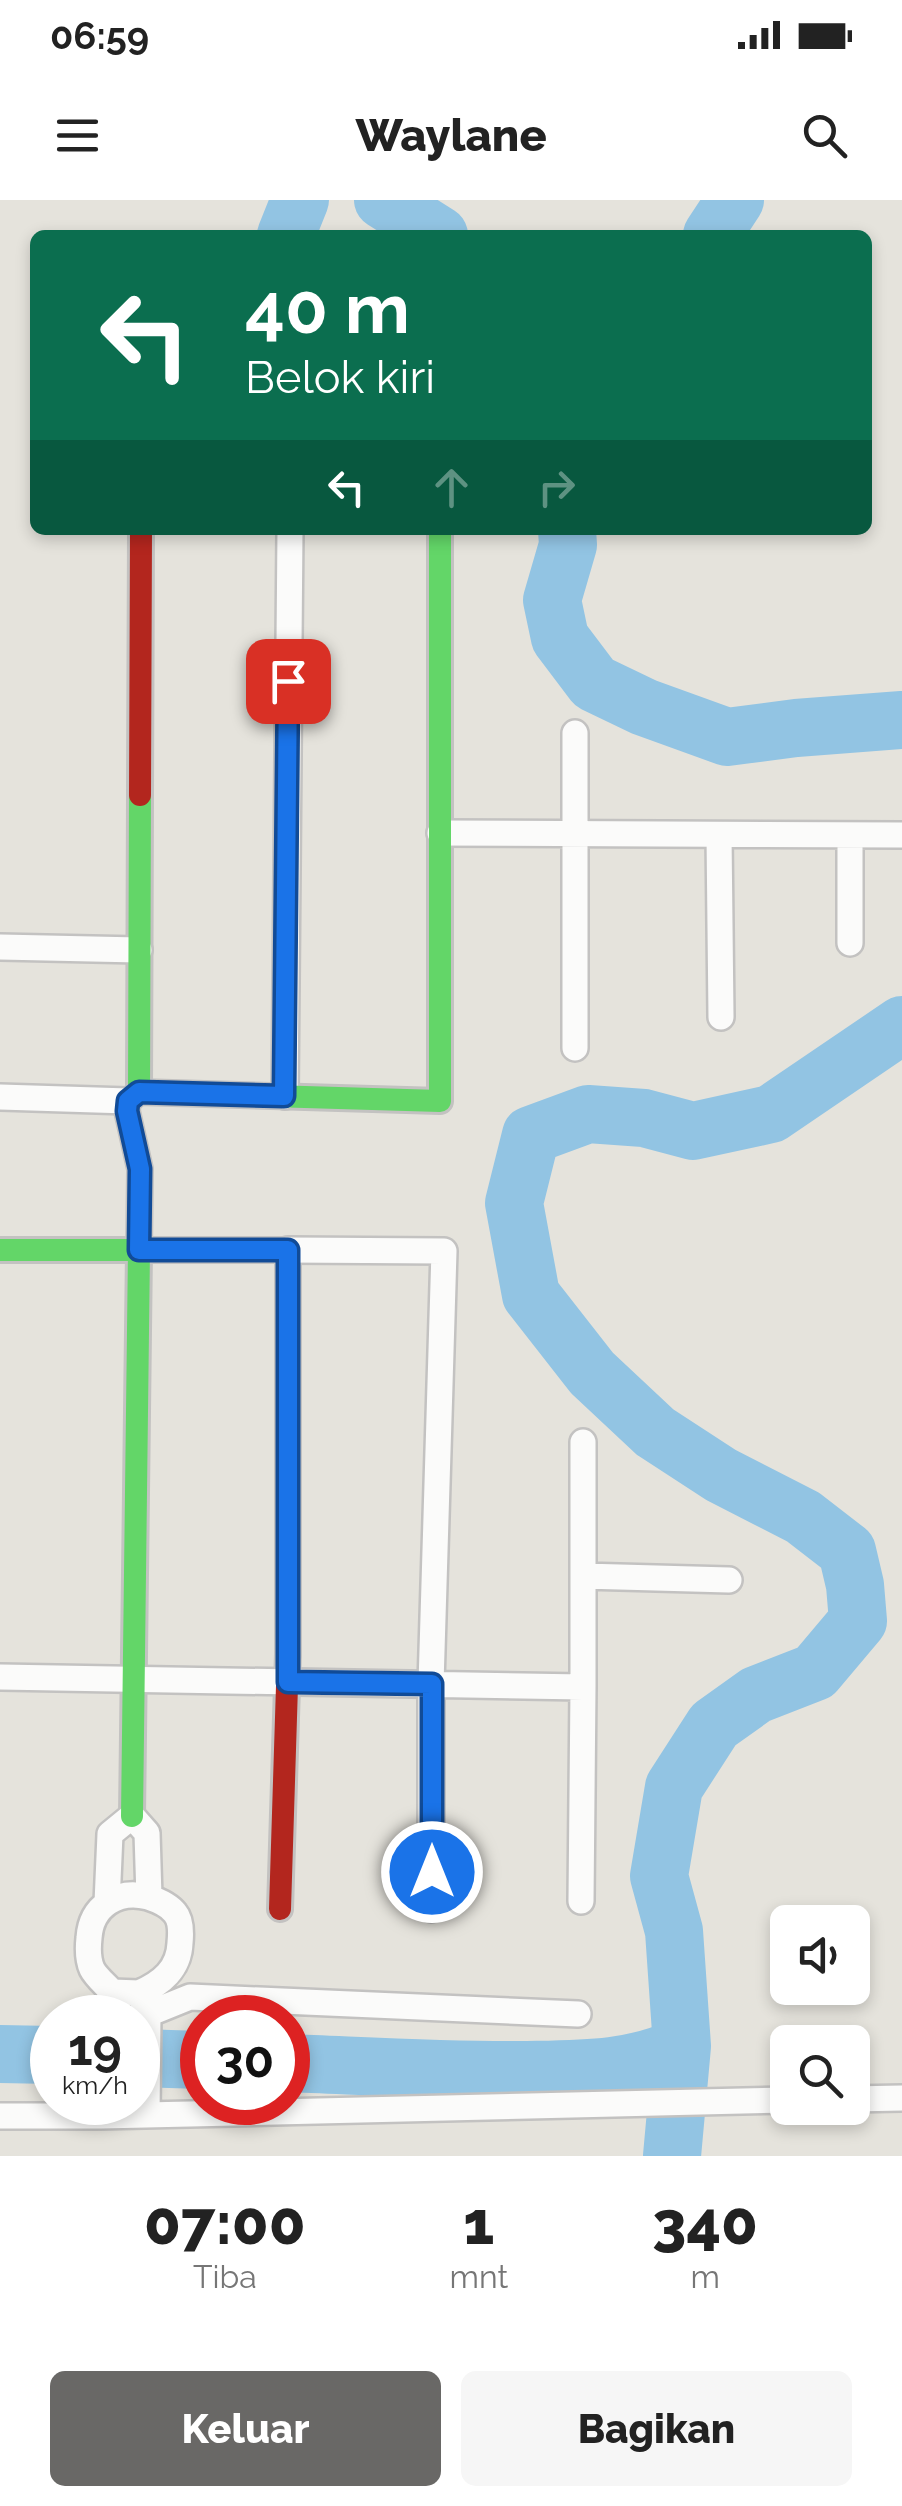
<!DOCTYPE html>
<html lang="id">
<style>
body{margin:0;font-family:Raleway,sans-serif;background:#f6f6f6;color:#222;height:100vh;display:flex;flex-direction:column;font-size:38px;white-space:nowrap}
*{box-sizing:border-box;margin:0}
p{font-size:32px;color:#767676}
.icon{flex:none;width:55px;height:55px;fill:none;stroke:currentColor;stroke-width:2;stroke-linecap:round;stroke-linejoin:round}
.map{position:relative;height:1956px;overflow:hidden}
.panel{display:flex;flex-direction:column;background:#fff;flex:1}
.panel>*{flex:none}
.top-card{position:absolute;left:30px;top:30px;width:842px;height:305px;border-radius:15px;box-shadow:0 5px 15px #0003;background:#0b6e4f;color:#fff;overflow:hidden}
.fabs{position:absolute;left:770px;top:1705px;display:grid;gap:20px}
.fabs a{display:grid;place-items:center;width:100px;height:100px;border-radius:15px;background:#fff;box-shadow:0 5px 15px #0003;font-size:50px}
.speed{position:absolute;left:30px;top:1795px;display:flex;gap:20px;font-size:50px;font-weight:700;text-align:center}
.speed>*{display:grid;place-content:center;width:130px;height:130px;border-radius:50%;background:#fff;box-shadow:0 5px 15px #0003;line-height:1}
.speed small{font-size:25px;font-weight:400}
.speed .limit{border:15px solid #d22;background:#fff;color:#111}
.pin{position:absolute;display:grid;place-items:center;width:85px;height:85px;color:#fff;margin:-42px;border-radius:20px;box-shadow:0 5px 15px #0006}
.me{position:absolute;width:110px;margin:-55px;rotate:0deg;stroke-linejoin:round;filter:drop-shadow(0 0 8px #0008)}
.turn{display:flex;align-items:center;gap:35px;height:210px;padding:0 50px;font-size:45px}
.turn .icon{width:130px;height:130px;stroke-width:2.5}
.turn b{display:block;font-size:70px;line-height:85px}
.lanes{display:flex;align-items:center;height:95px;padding:0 50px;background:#0003;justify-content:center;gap:50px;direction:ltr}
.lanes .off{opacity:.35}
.eta{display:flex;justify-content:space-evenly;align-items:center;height:170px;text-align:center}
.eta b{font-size:60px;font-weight:800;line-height:70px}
.action{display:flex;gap:20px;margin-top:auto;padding:20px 50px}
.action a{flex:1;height:115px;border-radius:15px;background:#696866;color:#fff;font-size:40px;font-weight:800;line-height:115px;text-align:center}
.action a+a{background:#f6f6f6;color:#222}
.status{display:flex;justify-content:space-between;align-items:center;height:70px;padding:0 50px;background:#fff;direction:ltr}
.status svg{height:28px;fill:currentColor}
header{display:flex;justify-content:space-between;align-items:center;height:130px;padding:0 50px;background:#fff;font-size:45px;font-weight:800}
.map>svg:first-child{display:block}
</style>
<div class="status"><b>06:59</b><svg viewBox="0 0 49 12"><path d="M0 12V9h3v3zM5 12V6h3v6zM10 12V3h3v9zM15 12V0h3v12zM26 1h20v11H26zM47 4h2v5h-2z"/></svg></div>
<header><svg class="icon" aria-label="menu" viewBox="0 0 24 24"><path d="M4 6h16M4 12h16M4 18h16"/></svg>Waylane<svg class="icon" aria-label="search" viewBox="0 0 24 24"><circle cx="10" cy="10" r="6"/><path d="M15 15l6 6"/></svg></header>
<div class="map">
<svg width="902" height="1956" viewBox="0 0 902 1956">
<rect width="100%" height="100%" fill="#e5e3dc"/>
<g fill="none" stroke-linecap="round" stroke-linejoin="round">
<path stroke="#92c4e3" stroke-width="58" d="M383,0L439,35
M286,35L300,0
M712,35L735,0
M567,330L568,345L552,400L560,438L594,483L644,507L727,537L796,528L902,520
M0,1854L52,1855
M138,1858L202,1860
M288,1863C367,1866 446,1871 525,1870C580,1869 633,1870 682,1846
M672,1956L682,1846L674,1731L659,1676L674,1587L714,1525L756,1495L815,1472L858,1421L855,1385L847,1351L803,1317L721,1275L655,1232L592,1173L531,1095L514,1003L531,935L588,914L644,918L693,931L771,914L902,825"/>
<g stroke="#c3c2c1" stroke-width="30">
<path id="street" d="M440,633L902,635
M719,635L721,817
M850,635V743
M0,747L139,750
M575,848V533
M285,896L290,330
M0,897L128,901
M288,1050L444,1051L431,1484V1709
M583,1376L729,1380
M0,1477L583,1487V1242
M581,1701L583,1487
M107,1703L110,1634L132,1616L147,1633L149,1697
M139,1793L112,1792C106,1785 96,1777 92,1769C88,1760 88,1747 89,1738C91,1706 118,1689 148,1697C157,1700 169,1705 175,1713C181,1720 181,1733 180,1743C179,1769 162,1783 139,1793L148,1814L147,1915
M148,1814L190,1797L578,1814
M101,1818L112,1792
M852,1899L902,1898
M0,1916H101L788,1900"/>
</g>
<g stroke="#c3c2c1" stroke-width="28">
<path id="fast" d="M139,892L440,901V330
M0,1050H288V1454
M132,1616L140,969L127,911L128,901L139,892L140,595"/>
</g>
<g stroke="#c3c2c1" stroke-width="28">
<path id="jam" d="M140,595L141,330
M280,1709L288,1454"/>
</g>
<use href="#street" stroke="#fbfbfa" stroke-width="25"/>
<use href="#fast" stroke="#63d668" stroke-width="22"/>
<use href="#jam" stroke="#b3261e" stroke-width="22"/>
</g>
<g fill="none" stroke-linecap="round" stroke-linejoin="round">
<g stroke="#114b97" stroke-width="25">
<path id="route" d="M288,481L284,896L139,892L128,901L127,911L140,969L139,1050H288V1482L432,1484V1672"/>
</g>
<use href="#route" stroke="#1a73e8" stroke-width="18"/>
</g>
</svg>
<div class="fabs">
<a><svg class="icon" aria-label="sound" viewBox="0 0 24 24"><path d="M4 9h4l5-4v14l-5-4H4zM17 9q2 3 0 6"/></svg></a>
<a><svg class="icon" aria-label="search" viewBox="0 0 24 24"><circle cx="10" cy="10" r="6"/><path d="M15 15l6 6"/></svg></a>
</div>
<div class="speed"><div>19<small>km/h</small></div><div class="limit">30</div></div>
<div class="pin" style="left:288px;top:481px;background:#d93025"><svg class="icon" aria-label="arrive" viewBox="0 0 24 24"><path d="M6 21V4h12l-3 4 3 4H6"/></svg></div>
<svg class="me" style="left:432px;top:1672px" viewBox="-20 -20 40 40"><circle r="17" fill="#1a73e8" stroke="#fff" stroke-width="3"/><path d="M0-11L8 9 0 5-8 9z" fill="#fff"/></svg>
<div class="top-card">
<div class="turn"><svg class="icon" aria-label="left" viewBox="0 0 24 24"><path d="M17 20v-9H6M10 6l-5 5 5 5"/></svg><div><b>40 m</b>Belok kiri</div></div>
<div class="lanes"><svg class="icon" aria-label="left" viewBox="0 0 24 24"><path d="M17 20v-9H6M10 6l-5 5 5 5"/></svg><svg class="icon off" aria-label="ahead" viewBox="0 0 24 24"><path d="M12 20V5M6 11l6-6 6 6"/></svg><svg class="icon off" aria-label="right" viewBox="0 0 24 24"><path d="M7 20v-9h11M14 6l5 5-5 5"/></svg></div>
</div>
</div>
<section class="panel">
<div class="eta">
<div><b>07:00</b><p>Tiba</p></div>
<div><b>1</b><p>mnt</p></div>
<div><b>340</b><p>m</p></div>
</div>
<div class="action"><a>Keluar</a><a>Bagikan</a></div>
</section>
